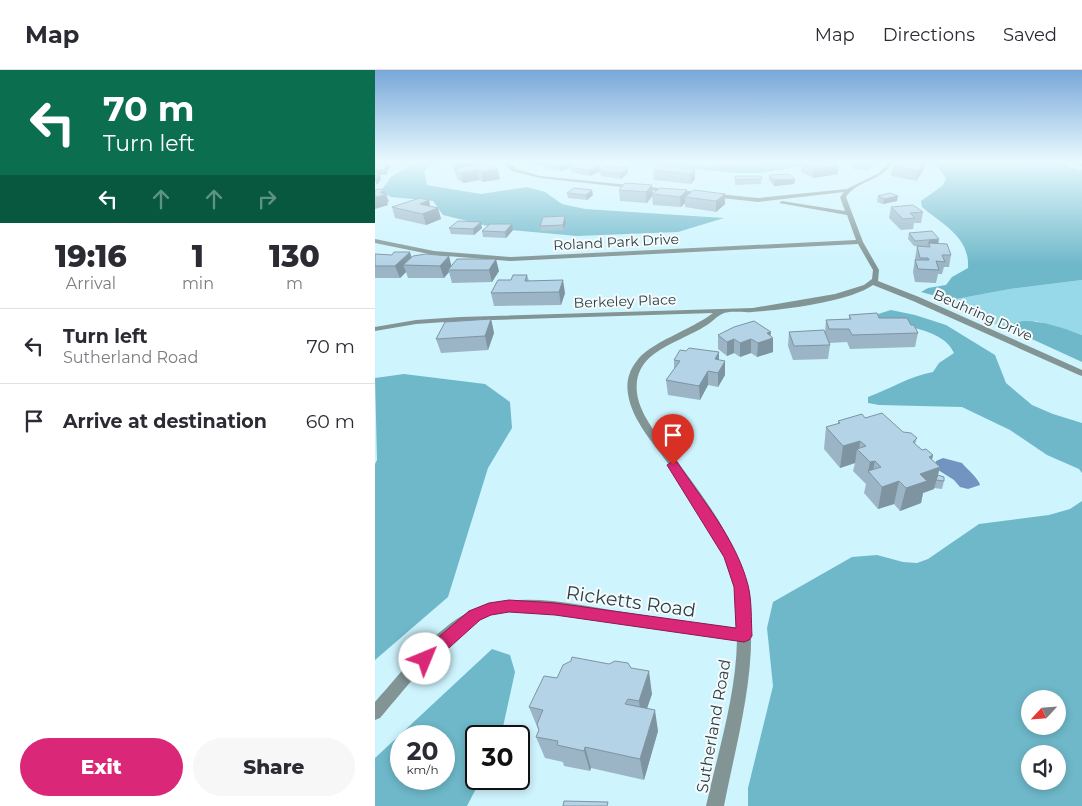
<!DOCTYPE html>
<style>
body{margin:0;font-family:Montserrat,sans-serif;background:#f7f7f7;color:#2b2b33;height:100vh;display:flex;flex-direction:column;font-size:19px;white-space:nowrap}
*{box-sizing:border-box;margin:0}
p{font-size:16px;color:#7c7c81}
.icon{flex:none;width:28px;height:28px;fill:none;stroke:currentColor;stroke-width:2;stroke-linecap:round;stroke-linejoin:round}
.map{position:relative;flex:1;overflow:hidden}
.sheet{display:flex;flex-direction:column;background:#fff;width:375px}
.sheet>*{flex:none}
.hud{background:#0b6e4f;color:#fff;overflow:hidden}
.needle{width:32px;rotate:244deg}
.controls{position:absolute;left:646px;top:620px;display:grid;gap:10px}
.controls a{display:grid;place-items:center;width:45px;height:45px;border-radius:50%;background:#fff;box-shadow:0 2px 8px #0003;font-size:25px}
.speed{position:absolute;left:15px;top:655px;display:flex;gap:10px;font-size:25px;font-weight:700;text-align:center}
.speed>*{display:grid;place-content:center;width:65px;height:65px;border-radius:50%;background:#fff;box-shadow:0 2px 8px #0003;line-height:1}
.speed small{font-size:12px;font-weight:400}
.speed .limit{border:2px solid #111;border-radius:8px;background:#fff;color:#111}
.pin{position:absolute;display:grid;place-items:center;width:42px;height:42px;color:#fff;margin:-51px -21px;border-radius:50% 50% 50% 0;rotate:-45deg;box-shadow:0 0 5px #0007}
.pin .icon{rotate:45deg}
.me{position:absolute;width:55px;margin:-28px;rotate:45deg;stroke-linejoin:round;filter:drop-shadow(0 0 4px #0008)}
.turn{display:flex;align-items:center;gap:18px;height:105px;padding:0 20px;font-size:22px}
.turn .icon{width:65px;height:65px;stroke-width:2.5}
.turn b{display:block;font-size:35px;line-height:42px}
.lanes{display:flex;align-items:center;height:48px;padding:0 20px;background:#0003;justify-content:center;gap:25px;direction:ltr}
.lanes .off{opacity:.35}
.eta{display:flex;justify-content:space-evenly;align-items:center;height:85px;text-align:center}
.eta b{font-size:30px;font-weight:800;line-height:35px}
.primary-button{display:flex;gap:10px;margin-top:auto;padding:10px 20px}
.primary-button a{flex:1;height:58px;border-radius:30px;background:#db2777;color:#fff;font-size:20px;font-weight:800;line-height:58px;text-align:center}
.primary-button a+a{background:#f7f7f7;color:#2b2b33}
ul{padding:0;list-style:none}
li{display:flex;align-items:center;gap:15px;height:75px;padding:0 20px;border-top:1px solid #e1e1e2}
li div{flex:1}
li b{display:block;font-size:19px}
li em{font-style:normal}
header{display:flex;align-items:center;gap:30px;box-sizing:border-box;height:70px;padding:0 25px;background:#fff;border-bottom:1px solid #e1e1e2}
header strong{font-size:24px}
nav{display:flex;gap:28px;margin-inline-start:auto;font-size:18px}
main{display:flex;flex:1;min-height:0}
.map>svg:first-child{display:block}
</style>
<header>
<strong>Map</strong>
<nav><a>Map</a><a>Directions</a><a>Saved</a></nav>
</header>
<main>
<section class="sheet">
<div class="hud">
<div class="turn"><svg class="icon" aria-label="left" viewBox="0 0 24 24"><path d="M17 20v-9H6M10 6l-5 5 5 5"/></svg><div><b>70 m</b>Turn left</div></div>
<div class="lanes"><svg class="icon" aria-label="left" viewBox="0 0 24 24"><path d="M17 20v-9H6M10 6l-5 5 5 5"/></svg><svg class="icon off" aria-label="ahead" viewBox="0 0 24 24"><path d="M12 20V5M6 11l6-6 6 6"/></svg><svg class="icon off" aria-label="ahead" viewBox="0 0 24 24"><path d="M12 20V5M6 11l6-6 6 6"/></svg><svg class="icon off" aria-label="right" viewBox="0 0 24 24"><path d="M7 20v-9h11M14 6l5 5-5 5"/></svg></div>
</div>
<div class="eta">
<div><b>19:16</b><p>Arrival</p></div>
<div><b>1</b><p>min</p></div>
<div><b>130</b><p>m</p></div>
</div>
<ul>
<li><svg class="icon" aria-label="left" viewBox="0 0 24 24"><path d="M17 20v-9H6M10 6l-5 5 5 5"/></svg><div><b>Turn left</b><p>Sutherland Road</p></div><em>70 m</em></li>
<li><svg class="icon" aria-label="arrive" viewBox="0 0 24 24"><path d="M6 21V4h12l-3 4 3 4H6"/></svg><div><b>Arrive at destination</b></div><em>60 m</em></li>
</ul>
<div class="primary-button"><a>Exit</a><a>Share</a></div>
</section>
<div class="map">
<svg width="707" height="736" viewBox="0 0 707 736">
<rect width="100%" height="100%" fill="#cef4fe"/>
<path fill="#97d9e9" d="M707,210V265L661,251L639,258L646,264L575,237L561,227L576,230L635,219Z"/>
<path fill="#6eb8c9" fill-rule="evenodd" d="M41,92H62L49,101L52,115L106,124L152,117L170,122L187,134L210,139L349,148L303,162L202,166L125,159L68,145L58,131L16,127L5,122L16,107Z
M257,92H309L330,96L377,95L390,92H451L385,103H359Z
M554,92H691L694,97L707,100V210L635,219L576,230L546,222L553,218L571,215L577,207L593,198C595,167 568,155 547,137L546,131L567,116L571,109L563,97Z
M516,240L540,245L571,255L620,285L631,313L657,335L678,344L707,353V403L704,399L672,385L635,360L587,337L504,335L493,333V327C515,319 535,306 558,302L564,293L579,283C569,260 533,257 510,252L504,248L503,244Z
M649,251C669,251 688,258 707,265V292L646,264L639,258V253Z
M29,304L110,314L135,332L137,358L113,398L73,527L0,590V394L2,390L0,308Z
M707,431V736H373V718L398,616L392,558L398,532L477,487L502,485L528,492L542,493L553,489L604,454L674,445L695,439ZM655,629H682V656H655ZM655,684H682V711H655Z
M117,579L135,585L140,602L126,666H101V709H106L92,736H0V688ZM26,666H69V709H26Z"/>
<path fill="#7194c1" d="M568,388L587,393C592,399 604,409 605,415L593,419L585,417L579,410L560,398L561,391Z"/>
<g fill="none" stroke-linecap="round" stroke-linejoin="round">
<path fill="#839494" fill-rule="evenodd" d="M128,92H133L141,99L165,106L383,128L472,119L504,103L514,92H518C505,113 483,109 471,127L488,172L504,200L503,211L544,227L707,300V306L704,305L538,231L498,215C474,232 407,240 377,242C369,243 355,240 347,244C342,246 337,252 332,255C315,266 295,272 279,284C266,294 260,306 262,323C265,347 286,369 300,388C322,419 348,451 362,487C394,564 364,658 349,736H331C343,682 361,626 362,570C324,565 286,560 249,554C208,548 143,530 105,549C69,567 32,617 5,648L0,650V632C26,603 61,557 96,541C144,519 200,535 249,542C287,548 325,554 362,558C363,533 360,507 349,484C334,453 314,424 295,396C280,375 257,351 253,324C251,312 254,301 261,292C273,273 318,259 338,243L85,251L41,254L0,261V257L41,250L85,247L378,238L460,224L489,215L497,209L498,200L483,174L136,191L59,185L0,173V169L59,181L136,187L481,170L472,145L404,133L407,131L470,141L465,127L469,122L383,132L165,108L137,101Z"/>
</g>
<path fill="#9bb5c6" d="M76,92H107V94L125,109L108,112L104,110L88,113L82,109L79,99H80L77,96Z
M159,92H197L198,96H225L226,100L253,98V103L246,109L226,106L225,101L215,106L196,102L195,98L186,101L169,98L168,94L162,95Z
M478,92H499L493,100L477,99Z
M700,92H707V97L699,94Z
M427,93L463,104L438,108L426,102Z
M524,95L549,99L541,111L516,106L518,96Z
M278,100H320V109L316,114L279,110Z
M394,105L420,109L419,114L399,116L394,110Z
M360,106H386V114L360,115Z
M277,115L278,123L312,120L313,125L319,120L350,134L341,142L310,137V133L306,137L278,135L277,126L272,133L245,131L244,120Z
M192,123L218,125L212,130L193,128Z
M503,126L522,131L508,134L502,132Z
M54,130L55,136L63,138L66,149L51,155L20,148L17,137Z
M516,137L548,142L546,153H539L538,159L526,160L514,148Z
M190,146L191,152L189,160L166,161L165,156Z
M74,158H107L99,165L76,164Z
M138,160L131,168L108,167L107,161Z
M534,163L563,174L576,185L574,197H569L567,204H563L561,213L540,212L538,202L542,176H539L533,169Z
M0,184L36,188L74,186L76,196L124,201L117,212L77,213L74,202L69,208H33L31,202L25,208H0Z
M152,205L154,211L190,223L186,235L119,236L116,223L136,210Z
M474,245L504,248L536,255L543,263L540,277L475,279L472,272L454,273L455,275L453,289L418,290L413,276L414,262H450L451,250L474,249Z
M116,249L119,263L113,280L66,283L61,269Z
M343,265L395,266L398,282L382,287L376,283L365,287L359,283L352,286L343,279Z
M299,290H344L350,305L343,317L333,315L325,330L293,325L291,310L299,299Z
M490,348L542,368L540,374L547,380L558,385L557,390L565,397L563,405L569,411L567,419L559,418V419L548,423L546,433L525,441L519,434L503,439L489,423L491,414L478,401L480,393L465,398L449,379L451,357L463,354V351Z
M182,608L277,624L272,638L283,661L269,710L216,698L215,701L189,696L188,692L170,688L161,667L164,659H163L154,637Z"/>
<path fill="#7e94a1" d="M88,92H107L108,99L84,102L81,93Z
M162,92H175L168,93V94L162,95Z
M197,92L198,97L186,101L185,97Z
M494,92H499L493,100Z
M549,92H550L549,99L541,111L543,101Z
M13,93L15,97L11,105H5L6,109L2,115L0,110V100Z
M464,95L463,104L438,108L439,99Z
M225,96L226,101L215,106L214,101Z
M253,98V103L246,109L245,104Z
M123,99L125,109L108,112L106,102Z
M102,100L104,110L88,113L86,103Z
M320,100V109L316,114L315,104Z
M420,109L419,114L399,116V110Z
M277,115L278,124H277V126L272,133L271,122Z
M217,120L218,125L212,130L211,125Z
M312,120L313,127H310V133L306,137L305,127Z
M10,121L14,132H12L13,135L0,139V127L5,122Z
M350,124V134L341,142V131Z
M523,126L522,131L508,134L509,129Z
M54,130L56,140L63,138L66,149L51,155L45,134Z
M190,146L191,152L189,160L188,155Z
M106,152L107,158L99,165L98,159Z
M137,154L138,160L131,168L130,162Z
M564,169L563,175L554,173L552,176L554,170Z
M35,182L39,195H28L31,202L25,208L20,196Z
M74,186L77,199L73,200L74,202L69,208L65,196Z
M121,189L124,201L117,212L114,200Z
M188,210L190,223L186,235L184,222Z
M116,249L119,263L113,280L110,266Z
M396,262L395,269L398,268V282L382,287L383,273L392,263Z
M359,269V283L352,286V272Z
M376,269V283L365,287V273Z
M344,282V296L340,303V289Z
M350,291V305L343,317V303Z
M333,301V315L325,330L324,316Z
M485,371L484,381L482,379L480,393L465,398L468,376Z
M558,385L554,401L565,397L559,419L548,423L546,433L525,441L531,418L545,404L554,387Z
M500,391L497,405L493,402L495,392Z
M524,411L519,434L503,439L507,417Z
M274,601L277,624L267,653L264,631Z
M280,640L283,661L269,710L265,689Z
M210,677L216,698L215,701L209,681Z"/>
<path fill="#b4d3e6" stroke="#7e94a1" d="M171,92H197L185,97L168,93Z
M436,92H458L464,95L439,99L427,93Z
M526,92H549L543,101L518,96L524,95Z
M13,93L10,100H0V94Z
M109,93L123,99L106,102L102,100L86,103L79,99Z
M207,93L225,96L214,101L195,97Z
M284,95L320,100L315,104L278,100Z
M232,96L253,98L245,104L225,101Z
M0,104H4L0,110Z
M414,104L420,109L399,110L394,105Z
M360,106H386L387,109L360,110Z
M250,113L277,115L271,122L244,120Z
M199,118L217,120L211,125L192,123Z
M285,118L312,120L305,127L277,124Z
M5,119L10,121L5,122L10,125L0,127V120Z
M319,120L350,124L341,131L310,127Z
M515,123L523,126L509,129L503,126Z
M45,128L54,130L45,134L63,138L47,144L17,137Z
M538,135L548,142L535,143L540,148L528,149L516,137Z
M190,146L188,155L165,156L168,147Z
M83,151L106,152L98,159L74,158Z
M115,154H137L130,162L107,161Z
M557,161L564,169L540,171L534,163Z
M554,173L572,174L576,185H567L570,192L561,191L564,200L543,199L540,190H554L553,188H545L542,176L555,177Z
M19,182H35L20,196H0V184L17,185Z
M51,184L74,186L65,196L28,195L38,186Z
M82,189H121L114,200H73Z
M138,205H152L150,211L188,210L184,222L116,223L123,210H136Z
M502,243L504,248H532L536,255H539L543,263L477,265L474,259H454L451,250L476,249L474,245Z
M116,249L110,266L61,269L70,252Z
M379,251L396,262L392,263L398,268L383,273L376,269L365,273L359,269L352,272L343,265L359,257Z
M449,260L455,275L419,276L414,262Z
M314,278L344,282L340,289L350,291L343,303L333,301L324,316L291,310L305,291L299,290L305,280L311,281Z
M507,343L528,362L536,363L542,368L538,372L547,380L551,379L558,385L554,387L565,397L545,404L552,411L531,418L524,411L507,417L493,401L506,397L500,391L495,392L482,379L491,376L485,371L468,376L451,357L465,353L463,351L487,344L490,348Z
M563,405L569,407V411L561,410Z
M197,587L234,594L240,591L253,593L256,598L274,601L264,631L253,629L250,634L280,640L265,689L210,677L209,681L182,675L183,671L161,667L164,660L162,654L168,640L154,637L169,606L182,608L188,595L196,591Z
M189,731L233,732L232,736H188Z"/>
<linearGradient id="sky" x2="0" y2="1"><stop stop-color="#78a7d8"/><stop offset="0.47" stop-color="#e9faff"/><stop offset="1" stop-color="#e9faff" stop-opacity="0"/></linearGradient>
<rect width="707" height="195" fill="url(#sky)"/>
<path fill="#db2777" stroke="#8e194d" d="M298,391L302,392C328,431 361,469 373,515C377,531 376,549 377,566L374,570L369,572L180,545L134,542L116,545L105,550L56,594L50,596L45,594L42,589L45,583L94,541L114,533L134,530L180,533L361,558L359,517L349,487L292,395Z"/>
<g text-anchor="middle" stroke-width="4" stroke-linejoin="round" paint-order="stroke">
<g font-size="14" fill="#2f3e42" stroke="#f4fbfd">
<text transform="translate(241 172) rotate(-3)" y="5">Roland Park Drive</text>
<text transform="translate(250 231) rotate(-2)" y="5">Berkeley Place</text>
<text transform="translate(608 245) rotate(24)" y="5">Beuhring Drive</text>
</g>
<g font-size="16" fill="#2f3e42" stroke="#f4fbfd">
<text transform="translate(338 656) rotate(-80)" y="6">Sutherland Road</text>
</g>
<g font-size="19" fill="#2f3e42" stroke="#f4fbfd">
<text transform="translate(256 531) rotate(8)" y="7">Ricketts Road</text>
</g>
</g>
</svg>
<div class="controls">
<a><svg class="needle" viewBox="-14 -14 28 28"><path d="M0-13l5 13h-10z" fill="#e53935"/><path d="M0 13l5-13h-10z" fill="#7c7c81"/></svg></a>
<a><svg class="icon" aria-label="sound" viewBox="0 0 24 24"><path d="M4 9h4l5-4v14l-5-4H4zM17 9q2 3 0 6"/></svg></a>
</div>
<div class="speed"><div>20<small>km/h</small></div><div class="limit">30</div></div>
<div class="pin" style="left:298px;top:395px;background:#d93025"><svg class="icon" aria-label="arrive" viewBox="0 0 24 24"><path d="M6 21V4h12l-3 4 3 4H6"/></svg></div>
<svg class="me" style="left:50px;top:589px" viewBox="-20 -20 40 40"><circle r="19" fill="#fff"/><path d="M0-13L10 11 0 6-10 11z" fill="#db2777"/></svg>
</div>
</main>
